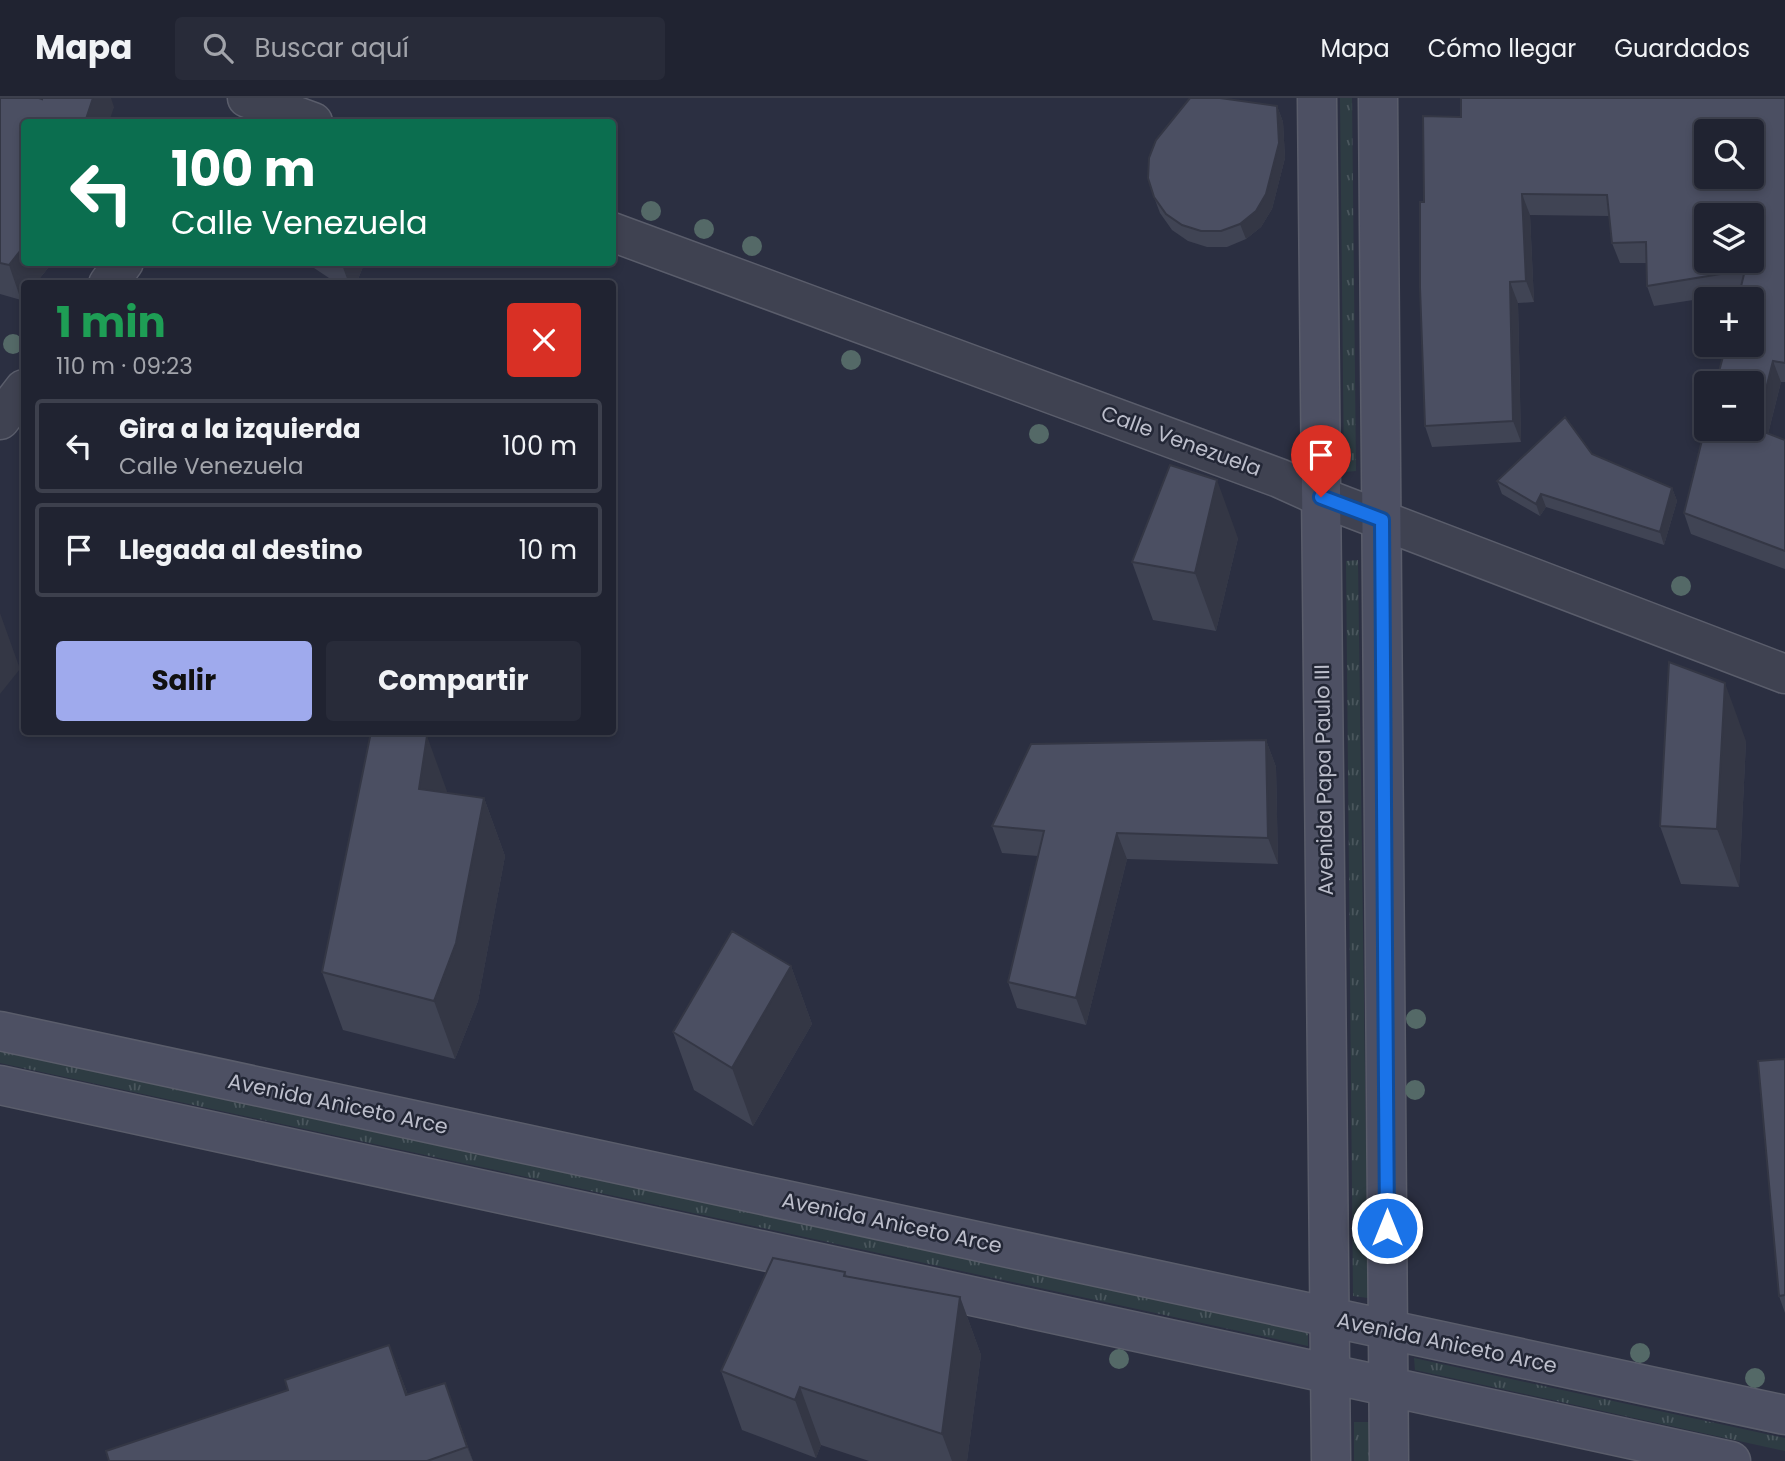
<!DOCTYPE html>
<html lang="es">
<meta charset="utf-8">
<style>
body{margin:0;font-family:Poppins,sans-serif;background:#282b39;color:#f1f3f6;height:100vh;display:flex;flex-direction:column;font-size:26px;white-space:nowrap}
*{box-sizing:border-box;margin:0}
p{font-size:23px;color:#a2a4ab}
.icon{flex:none;width:38px;height:38px;fill:none;stroke:currentColor;stroke-width:2;stroke-linecap:round;stroke-linejoin:round}
.map{position:relative;flex:1;overflow:hidden}
.sheet{position:absolute;left:21px;top:182px;width:595px;height:455px;display:flex;flex-direction:column;background:#202331;border-radius:7px;box-shadow:0 4px 10px #0003,0 0 0 2px #3d404d}
.sheet>*{flex:none}
.top-card{position:absolute;left:21px;top:21px;width:595px;height:147px;border-radius:7px;box-shadow:0 4px 10px #0003,0 0 0 2px #3d404d;background:#0b6e4f;color:#fff;overflow:hidden}
.controls{position:absolute;left:1694px;top:21px;display:grid;gap:14px}
.controls a{display:grid;place-items:center;width:70px;height:70px;border-radius:7px;background:#202331;box-shadow:0 4px 10px #0003,0 0 0 2px #3d404d;font-size:35px}
.pin{position:absolute;display:grid;place-items:center;width:60px;height:60px;color:#fff;margin:-72px -30px;border-radius:50% 50% 50% 0;rotate:-45deg;box-shadow:0 0 7px #0007}
.pin .icon{rotate:45deg}
.me{position:absolute;width:77px;margin:-38px;rotate:0deg;stroke-linejoin:round;filter:drop-shadow(0 0 5px #0008)}
.turn{display:flex;align-items:center;gap:24px;height:147px;padding:0 35px;font-size:32px}
.turn .icon{width:91px;height:91px;stroke-width:2.5}
.turn b{display:block;font-size:49px;line-height:60px}
.round{display:grid;place-items:center;flex:none;width:74px;height:74px;border-radius:7px;background:#282b39}
.head{display:flex;align-items:center;justify-content:space-between;height:119px;padding:0 35px}
h1{font-size:42px;font-weight:700;line-height:52px;color:#1e9e55}
.button{display:flex;gap:14px;margin-top:auto;padding:14px 35px}
.button a{flex:1;height:80px;border-radius:7px;background:#9faaed;color:#111;font-size:28px;font-weight:700;line-height:80px;text-align:center}
.button a+a{background:#282b39;color:#f1f3f6}
ul{padding:0;list-style:none}
li{display:flex;align-items:center;gap:21px;height:94px;margin:0 14px 10px;padding:0 21px;border:4px solid #3d404d;border-radius:7px}
li div{flex:1}
li b{display:block;font-size:26px}
li em{font-style:normal}
header{display:flex;align-items:center;gap:42px;box-sizing:border-box;height:98px;padding:0 35px;background:#202331;border-bottom:2px solid #3d404d}
header strong{font-size:33px}
nav{display:flex;gap:38px;margin-inline-start:auto;font-size:24px}
.search{width:490px;height:63px;background:#282b39;display:flex;align-items:center;gap:18px;box-sizing:border-box;padding:0 24px;border-radius:7px;color:#a2a4ab;font-size:26px}
.map>svg:first-child{display:block}
</style>
<header>
<strong>Mapa</strong>
<div class="search"><svg class="icon" aria-label="search" viewBox="0 0 24 24"><circle cx="10" cy="10" r="6"/><path d="M15 15l6 6"/></svg>Buscar aquí</div>
<nav><a>Mapa</a><a>Cómo llegar</a><a>Guardados</a></nav>
</header>
<div class="map">
<svg width="1785" height="1363" viewBox="0 0 1785 1363">
<defs>
<pattern id="grass-tufts" width="24" height="20" patternUnits="userSpaceOnUse" patternTransform="scale(1.75)"><rect width="24" height="20" fill="#2e3c43"/><path d="M3 7l-1-3M5 7V3M7 7l1-3M15 17l-1-3M17 17v-4M19 17l1-3" fill="none" stroke="#4a565d"/></pattern>
</defs>
<rect width="100%" height="100%" fill="#2b2f41"/>
<path fill="url(#grass-tufts)" d="M1340,0H1352L1356,373L1344,374Z
M1358,462L1368,1200L1353,1198L1346,463Z
M0,951L1308,1234V1248L0,965Z
M1414,1260L1785,1340V1353L1415,1272Z
M1354,1324H1371V1363H1354Z"/>
<g fill="none" stroke-linecap="round" stroke-linejoin="round">
<g stroke="#5a5d6b" stroke-width="41">
<path id="street" d="M247,0L313,24
M612,134L1279,380L1321,399L1785,576
M108,186L124,164
M0,322L24,291"/>
</g>
<g stroke="#5a5d6b" stroke-width="41">
<path id="secondary" d="M1317,0L1331,1363
M1378,0L1389,1363
M0,933L1785,1317
M0,987L1731,1363"/>
</g>
<use href="#street" stroke="#3f4251" stroke-width="38"/>
<use href="#secondary" stroke="#4d5063" stroke-width="38"/>
</g>
<g fill="#546967">
<circle cx="651" cy="113" r="10"/>
<circle cx="704" cy="131" r="10"/>
<circle cx="752" cy="148" r="10"/>
<circle cx="13" cy="246" r="10"/>
<circle cx="851" cy="262" r="10"/>
<circle cx="1039" cy="336" r="10"/>
<circle cx="1681" cy="488" r="10"/>
<circle cx="1416" cy="921" r="10"/>
<circle cx="1415" cy="992" r="10"/>
<circle cx="1640" cy="1255" r="10"/>
<circle cx="1119" cy="1261" r="10"/>
<circle cx="1755" cy="1280" r="10"/>
</g>
<path fill="#404454" d="M0,0L42,1L114,9L24,164H53L35,186H24V198L21,202L0,196Z
M1190,0H1227L1226,2L1277,8L1283,24L1285,60L1272,111L1261,129L1246,141L1227,149H1207L1188,143L1172,132L1160,115L1154,99Z
M1785,0V284H1781L1768,336L1785,342V471L1691,436L1684,415L1739,195L1654,208L1647,188L1646,165H1620L1612,145L1609,118L1530,117L1534,204L1518,205L1521,344L1432,349L1425,328L1424,104L1461,19Z
M305,164H365L356,186H338Z
M1592,356L1672,390L1677,403L1664,447L1546,409L1540,418L1502,396L1497,383Z
M1238,440L1216,533L1153,522L1132,464Z
M1266,642L1276,669L1278,766L1127,761L1086,927L1017,910L1008,884L1038,758L1002,755L992,728Z
M1746,643L1739,789L1681,786L1660,728Z
M448,695L484,700L505,758L478,903L455,961L343,932L322,874Z
M791,868L812,926L753,1028L694,992L673,934Z
M1785,961V1215L1779,1198Z
M845,1174L847,1178L960,1199L981,1257L967,1363H869L821,1347L816,1360L742,1332L721,1273Z
M389,1247L408,1297L445,1285L473,1363H109L288,1292Z"/>
<path fill="#343745" d="M93,0H111L114,9L109,24H85Z
M1277,8L1283,24L1285,60L1272,111L1261,129L1246,141L1240,126Z
M1522,96L1530,117L1534,204L1526,183Z
M24,148V164H53L35,186H24V198L21,202L9,167Z
M341,164H365L356,186H349Z
M1510,184L1518,205L1521,344L1513,323Z
M1773,263L1781,284L1764,352L1756,331Z
M1217,382L1238,440L1216,533L1195,475Z
M1672,390L1677,403L1664,447L1660,434Z
M1541,396L1546,409L1540,418L1536,406Z
M0,515L20,571L0,596Z
M1725,585L1746,643L1739,789L1717,731Z
M427,638L448,696L419,691Z
M1266,642L1276,669L1278,766L1268,740Z
M484,700L505,758L478,903L455,961L434,903Z
M1117,735L1127,761L1086,927L1076,900Z
M791,868L812,926L753,1028L732,970Z
M960,1199L981,1257L967,1363H952L942,1336Z
M389,1247L411,1305L406,1297Z
M445,1285L473,1363L467,1349Z
M800,1289L821,1347L816,1360L795,1302Z"/>
<path fill="#4b4f62" stroke="#343745" stroke-width="2" fill-rule="evenodd" d="M0,0H39L42,1V0H93L85,24H24V148L9,167L0,165Z
M1190,0H1220L1277,8L1279,45L1266,96L1256,113L1240,126L1221,133H1201L1182,127L1166,116L1154,99L1148,80L1149,60L1156,42Z
M1461,0H1785V265L1773,263L1756,331L1785,342V453L1684,415L1706,326V331H1752V285H1716L1726,247H1752V201H1738L1745,172L1647,188L1646,144L1612,145L1607,97L1522,96L1526,183L1510,184L1513,323L1425,328L1420,190V104H1424L1423,18L1461,19ZM1706,33H1752V79H1706ZM1706,117H1752V163H1706Z
M1565,319L1592,356L1672,390L1660,434L1541,396L1536,406L1497,383Z
M1170,367L1217,382L1195,475L1132,464Z
M1669,564L1725,585L1717,731L1660,728Z
M371,634H402L427,638L419,691L484,700L456,845L434,903L322,874Z
M1266,642L1268,740L1117,735L1076,900L1008,884L1044,733L992,728L1031,646Z
M732,833L791,868L732,970L673,934Z
M1785,961V1197L1779,1198L1758,963Z
M773,1160L845,1174L844,1178L960,1199L942,1336L800,1289L795,1302L721,1273Z
M389,1247L406,1297L445,1285L467,1349L427,1363H109L106,1353L288,1292L285,1282Z"/>
<g fill="none" stroke-linecap="round" stroke-linejoin="round">
<g stroke="#114b97" stroke-width="18">
<path id="route" d="M1321,399L1382,422L1387,1130"/>
</g>
<use href="#route" stroke="#1a73e8" stroke-width="12"/>
</g>
<g text-anchor="middle" stroke-width="5" stroke-linejoin="round" paint-order="stroke">
<g font-size="21" fill="#bcbecb" stroke="#232736">
<text transform="translate(1181 343) rotate(20)" y="7">Calle Venezuela</text>
<text transform="translate(1324 682) rotate(-91)" y="7">Avenida Papa Paulo III</text>
<text transform="translate(338 1006) rotate(12)" y="7">Avenida Aniceto Arce</text>
<text transform="translate(892 1125) rotate(12)" y="7">Avenida Aniceto Arce</text>
<text transform="translate(1447 1245) rotate(12)" y="7">Avenida Aniceto Arce</text>
</g>
</g>
</svg>
<div class="controls">
<a><svg class="icon" aria-label="search" viewBox="0 0 24 24"><circle cx="10" cy="10" r="6"/><path d="M15 15l6 6"/></svg></a>
<a><svg class="icon" aria-label="layers" viewBox="0 0 24 24"><path d="M12 4l9 5-9 5-9-5zM3 14l9 5 9-5"/></svg></a>
<a>+</a>
<a>−</a>
</div>
<div class="pin" style="left:1321px;top:399px;background:#d93025"><svg class="icon" aria-label="arrive" viewBox="0 0 24 24"><path d="M6 21V4h12l-3 4 3 4H6"/></svg></div>
<svg class="me" style="left:1387px;top:1130px" viewBox="-20 -20 40 40"><circle r="17" fill="#1a73e8" stroke="#fff" stroke-width="3"/><path d="M0-11L8 9 0 5-8 9z" fill="#fff"/></svg>
<div class="top-card">
<div class="turn"><svg class="icon" aria-label="left" viewBox="0 0 24 24"><path d="M17 20v-9H6M10 6l-5 5 5 5"/></svg><div><b>100 m</b>Calle Venezuela</div></div>
</div>
<section class="sheet">
<div class="head"><div><h1>1 min</h1><p>110 m · 09:23</p></div><a class="round" style="background:#d93025;color:#fff"><svg class="icon" aria-label="close" viewBox="0 0 24 24"><path d="M6 6l12 12M18 6L6 18"/></svg></a></div>
<ul>
<li><svg class="icon" aria-label="left" viewBox="0 0 24 24"><path d="M17 20v-9H6M10 6l-5 5 5 5"/></svg><div><b>Gira a la izquierda</b><p>Calle Venezuela</p></div><em>100 m</em></li>
<li><svg class="icon" aria-label="arrive" viewBox="0 0 24 24"><path d="M6 21V4h12l-3 4 3 4H6"/></svg><div><b>Llegada al destino</b></div><em>10 m</em></li>
</ul>
<div class="button"><a>Salir</a><a>Compartir</a></div>
</section>
</div>
